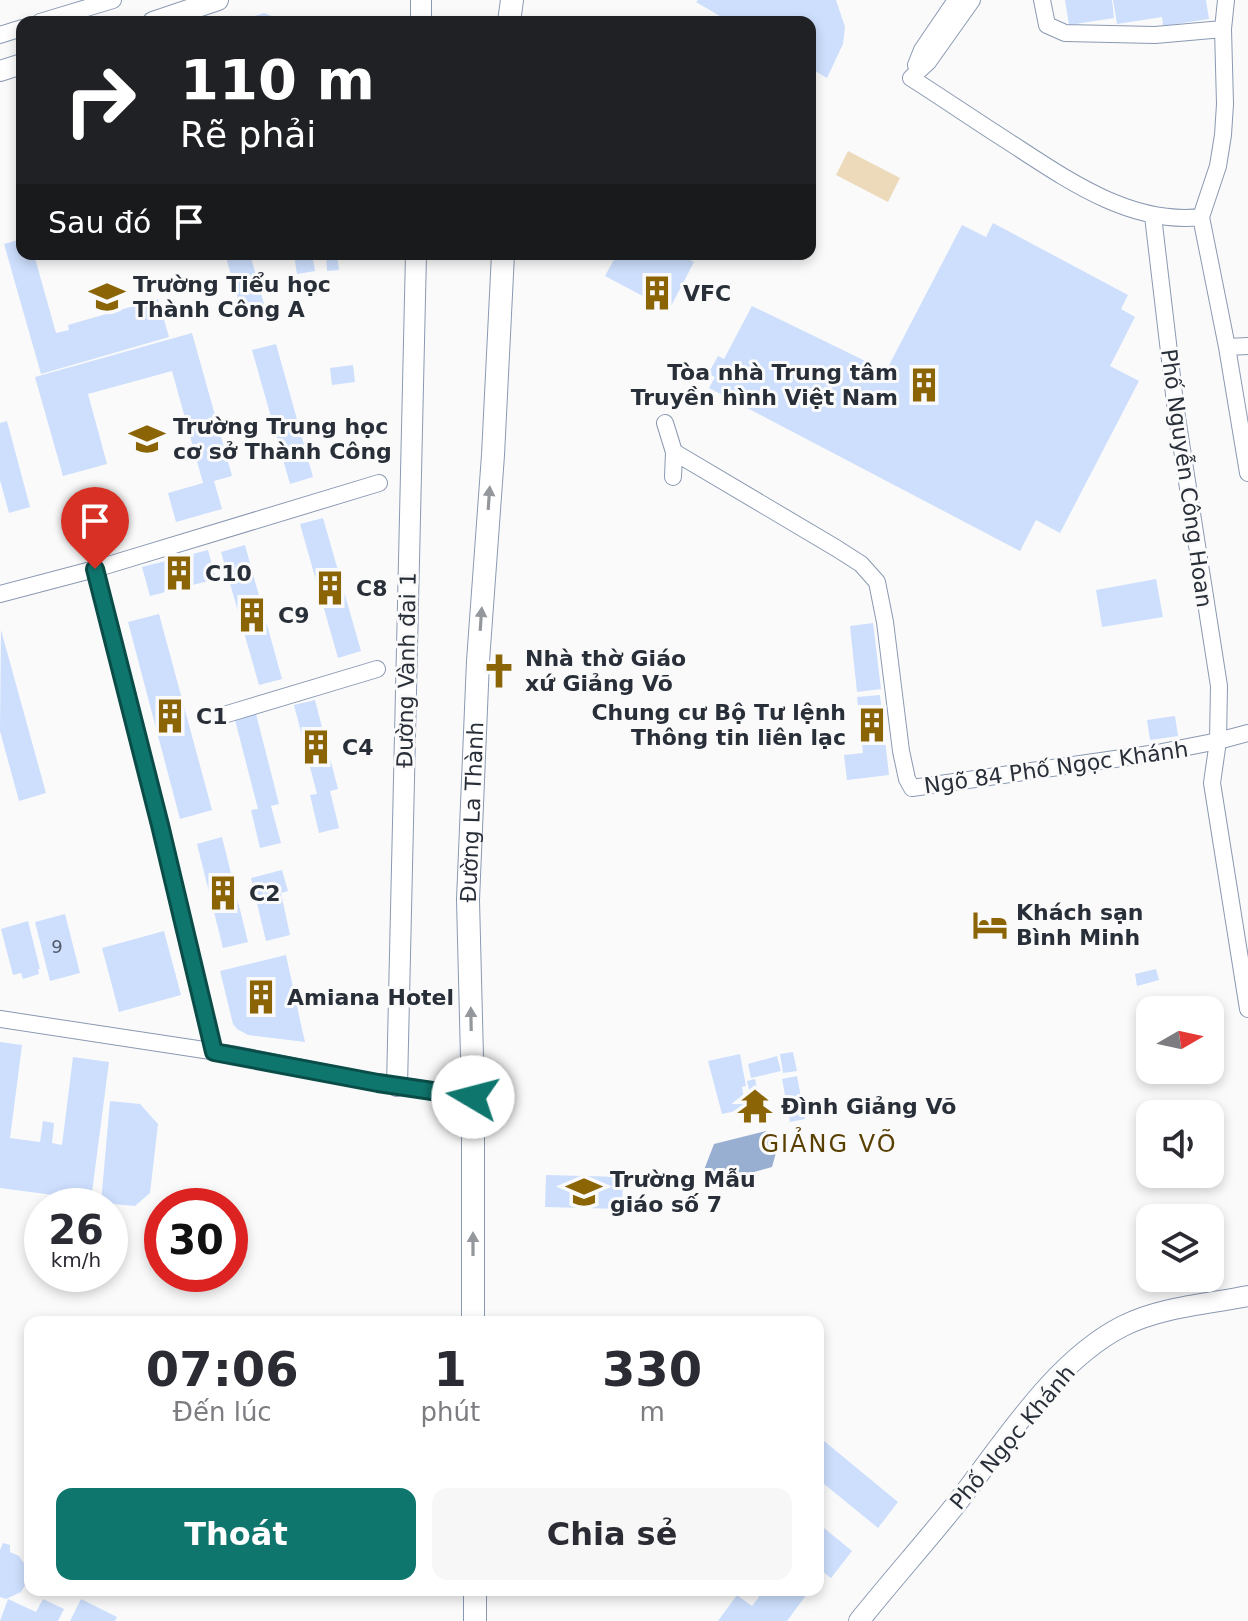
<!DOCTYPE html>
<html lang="vi">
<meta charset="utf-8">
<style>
body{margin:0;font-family:"DejaVu Sans",sans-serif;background:#f7f7f7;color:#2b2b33;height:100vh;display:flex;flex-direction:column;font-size:30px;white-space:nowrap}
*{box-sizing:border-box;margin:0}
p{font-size:26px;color:#7c7c81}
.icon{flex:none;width:44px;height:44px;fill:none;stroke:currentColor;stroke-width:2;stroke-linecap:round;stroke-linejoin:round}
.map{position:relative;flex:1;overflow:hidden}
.drawer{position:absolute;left:24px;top:1316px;width:800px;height:280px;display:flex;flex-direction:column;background:#fff;border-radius:16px;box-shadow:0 4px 12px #0003}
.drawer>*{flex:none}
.banner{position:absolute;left:16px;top:16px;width:800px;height:244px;border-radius:16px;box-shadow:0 4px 12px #0003;background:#202124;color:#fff;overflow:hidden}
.needle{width:52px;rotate:81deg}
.tools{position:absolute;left:1136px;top:996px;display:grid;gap:16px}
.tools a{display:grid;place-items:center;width:88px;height:88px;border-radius:16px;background:#fff;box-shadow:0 4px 12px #0003;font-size:40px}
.speed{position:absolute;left:24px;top:1188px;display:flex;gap:16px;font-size:40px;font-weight:700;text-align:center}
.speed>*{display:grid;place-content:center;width:104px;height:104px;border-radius:50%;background:#fff;box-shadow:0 4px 12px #0003;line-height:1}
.speed small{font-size:20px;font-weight:400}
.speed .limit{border:12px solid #d22;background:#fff;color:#111}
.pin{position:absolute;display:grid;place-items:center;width:68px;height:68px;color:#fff;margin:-82px -34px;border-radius:50% 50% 50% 0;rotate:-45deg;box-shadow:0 0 8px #0007}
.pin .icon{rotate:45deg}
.me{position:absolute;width:88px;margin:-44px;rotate:278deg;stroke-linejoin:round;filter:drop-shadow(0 0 6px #0008)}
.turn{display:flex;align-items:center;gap:28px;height:168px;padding:0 32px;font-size:36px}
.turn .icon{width:104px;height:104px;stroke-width:2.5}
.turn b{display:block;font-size:56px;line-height:68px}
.then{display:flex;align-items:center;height:76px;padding:0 32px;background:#0003;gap:16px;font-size:30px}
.eta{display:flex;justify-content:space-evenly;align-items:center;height:136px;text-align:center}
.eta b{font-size:48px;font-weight:700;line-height:56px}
.action{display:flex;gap:16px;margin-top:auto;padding:16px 32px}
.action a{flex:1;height:92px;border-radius:16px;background:#0f766e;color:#fff;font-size:32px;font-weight:700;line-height:92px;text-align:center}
.action a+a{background:#f7f7f7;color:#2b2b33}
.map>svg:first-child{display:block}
</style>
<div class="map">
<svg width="1248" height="1621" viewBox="0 0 1248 1621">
<rect width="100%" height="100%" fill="#fafafa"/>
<path fill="#ecdaba" d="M848,151L900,178L888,202L836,175Z"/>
<path fill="#99afd2" d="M766,1131L777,1149L772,1167L718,1182L704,1170L714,1144Z"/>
<path fill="#cddffd" d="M698,0H836L845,27L843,44L827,78L810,68V22H730L696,2Z
M1065,0H1112L1114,18L1069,25Z
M1113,0H1206L1209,19L1163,26L1162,17L1117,24Z
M264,13L287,22H239V21Z
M993,223L1128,295L1121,309L1135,317L1110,366L1139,381L1060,533L1036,520L1020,551L709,388L715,377L708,374L718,356L724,359L752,306L886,371L962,225L986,237Z
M22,239V254H47L35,258L56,333L69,330L68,325L158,299L169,337L41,374L4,244Z
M225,254H250L266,311L243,317Z
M312,254L315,271L297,274L294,255Z
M326,254H337L339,270L327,271Z
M617,254H679L694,262L669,310L605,276Z
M192,333L232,476L214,481L222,509L176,522L168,493L203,483L172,371L88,394L107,464L63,476L35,377Z
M276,344L313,477L290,484L252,350Z
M353,365L355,382L332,385L330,368Z
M7,421L30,507L9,513L0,480V423Z
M323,518L361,651L338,658L300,524Z
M245,545L282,679L259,685L221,552Z
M208,550L216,579L150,596L142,567Z
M1156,579L1163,617L1102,627L1096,590Z
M159,614L212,810L180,819L128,622Z
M873,623L881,689L857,692L850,626Z
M1,630L46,793L19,801L0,731Z
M880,695L889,775L847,780L844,755L863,753L857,697Z
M315,700L338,789L330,791L339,828L319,833L310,795L317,794L294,705Z
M256,714L279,804L271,806L281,843L260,848L251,810L258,809L235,720Z
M1175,716L1178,736L1150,740L1147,720Z
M222,837L248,942L223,948L197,844Z
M282,870L288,891L281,893L290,935L266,941L251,878Z
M65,914L80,973L50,981L35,922Z
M28,921L40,969H38L39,974L23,979L21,973L13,975L1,929Z
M164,931L181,995L119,1012L102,948Z
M286,955L302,1029L305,1042L248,1035L237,1029L233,1024L220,971Z
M1156,969L1159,980L1137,986L1135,974Z
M0,1042L22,1045L10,1138L40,1142L43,1121L54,1123L52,1143L62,1145L73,1057L109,1062L91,1200L0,1188Z
M793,1052L797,1071L783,1073L780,1054Z
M740,1054L746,1086L742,1087L746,1109L722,1114L708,1061Z
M777,1056L781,1071L751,1078L748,1064Z
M797,1076L805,1119L790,1122L782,1079Z
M755,1079L760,1102L752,1103L747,1081Z
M110,1101L140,1104L158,1124L150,1193L135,1206L101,1203Z
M546,1175L623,1177L622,1209L545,1207Z
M818,1436L898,1502L878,1528L818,1479Z
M818,1523L852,1551L831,1578L818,1568Z
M3,1543L10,1545V1552L19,1556L26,1566L29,1579L21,1592L6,1599L0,1597V1550Z
M749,1590H810L787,1621H718L737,1595L752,1606L759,1597Z
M8,1599L36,1612L43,1599L64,1609L58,1621H0Z
M81,1599L117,1617L115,1621H70Z"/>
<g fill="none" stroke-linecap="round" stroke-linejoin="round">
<g stroke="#8a99b2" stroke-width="18">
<path id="minor" d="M1042,0L1047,25L1065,33L1155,35L1223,29
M1226,0L1223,29L1225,104L1223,135L1218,166L1201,217L1227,347L1248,473
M40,22L113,0
M0,35L22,28
M916,65L922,50L956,0
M911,78C944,99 976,121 1009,142C1066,179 1130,225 1201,217
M911,78L928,62L972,0
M1153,216L1176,411L1219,686L1218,741L1248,733
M1227,347L1248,346
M665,423L674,452L836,548L861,564L877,582L885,622L901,751L907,779L912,788L1157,753L1218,741L1212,783L1248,1009
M673,477L674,452
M95,569L160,825L214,1052
M0,594L95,569L379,483
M227,714L377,669
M0,1019L237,1055L378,1083L473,1097"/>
</g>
<g stroke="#8a99b2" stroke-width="22">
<path id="tertiary" d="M421,0V22
M153,22L218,0
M0,71L22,64
M397,1086L416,254
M859,1621C891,1581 925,1543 957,1503C1004,1443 1054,1361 1123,1326C1160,1307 1208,1304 1248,1296"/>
</g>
<g stroke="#8a99b2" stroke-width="24">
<g id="secondary">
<path d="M509,22L512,0"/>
<path id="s1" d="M473,1322V1097L468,900L478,661L493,455L503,254"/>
<path d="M475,1590V1621"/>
</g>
</g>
<use href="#minor" stroke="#fff" stroke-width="16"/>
<use href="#tertiary" stroke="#fff" stroke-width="20"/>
<use href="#secondary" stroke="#fff" stroke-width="22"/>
</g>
<defs><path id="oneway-solid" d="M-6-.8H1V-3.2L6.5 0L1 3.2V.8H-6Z" transform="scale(2)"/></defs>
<g fill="#94979c">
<use href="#oneway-solid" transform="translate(489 498) rotate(-86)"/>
<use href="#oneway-solid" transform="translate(481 619) rotate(-86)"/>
<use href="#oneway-solid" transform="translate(471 1019) rotate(-91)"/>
<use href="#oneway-solid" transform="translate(473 1244) rotate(-90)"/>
</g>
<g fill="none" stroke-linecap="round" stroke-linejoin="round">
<g stroke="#0a4d48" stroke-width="20">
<path id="route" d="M95,569L160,825L214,1052L378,1083L473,1097"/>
</g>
<use href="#route" stroke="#0f766e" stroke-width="14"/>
</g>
<defs>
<g id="building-bare" transform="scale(2.76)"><path d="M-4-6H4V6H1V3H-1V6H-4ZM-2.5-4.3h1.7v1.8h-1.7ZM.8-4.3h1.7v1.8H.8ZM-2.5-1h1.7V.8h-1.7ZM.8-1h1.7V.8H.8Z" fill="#8b6505" stroke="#fafafa" stroke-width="2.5" paint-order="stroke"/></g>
<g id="school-bare" transform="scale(2.76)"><path d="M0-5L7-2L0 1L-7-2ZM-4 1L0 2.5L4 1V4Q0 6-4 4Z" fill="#8b6505" stroke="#fafafa" stroke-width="2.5" paint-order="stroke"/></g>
<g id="church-bare" transform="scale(2.76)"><path d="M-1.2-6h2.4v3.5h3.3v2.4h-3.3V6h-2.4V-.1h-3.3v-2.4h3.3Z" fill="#8b6505" stroke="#fafafa" stroke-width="2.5" paint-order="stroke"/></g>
<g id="hotel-bare" transform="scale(2.76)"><path d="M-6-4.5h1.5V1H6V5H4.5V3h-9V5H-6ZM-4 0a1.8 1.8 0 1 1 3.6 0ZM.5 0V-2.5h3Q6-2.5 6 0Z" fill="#8b6505" stroke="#fafafa" stroke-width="2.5" paint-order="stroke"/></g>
<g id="temple-bare" transform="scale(2.76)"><path d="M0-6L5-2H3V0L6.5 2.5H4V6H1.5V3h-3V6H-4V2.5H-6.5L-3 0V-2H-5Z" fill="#8b6505" stroke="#fafafa" stroke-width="2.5" paint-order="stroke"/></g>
</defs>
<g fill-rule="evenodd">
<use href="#building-bare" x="657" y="293"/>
<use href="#school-bare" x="107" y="297"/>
<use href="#building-bare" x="924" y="385"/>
<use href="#school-bare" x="147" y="439"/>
<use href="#building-bare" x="179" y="573"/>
<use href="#building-bare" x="330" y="588"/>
<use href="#building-bare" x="252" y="615"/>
<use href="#church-bare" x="499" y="671"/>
<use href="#building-bare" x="170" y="716"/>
<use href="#building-bare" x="872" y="725"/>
<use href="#building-bare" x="316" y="747"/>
<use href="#building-bare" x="223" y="893"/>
<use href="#hotel-bare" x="990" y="925"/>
<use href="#building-bare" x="261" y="997"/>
<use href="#temple-bare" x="755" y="1106"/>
<use href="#school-bare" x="584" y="1192"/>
</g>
<g text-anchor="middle" stroke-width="6" stroke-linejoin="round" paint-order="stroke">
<g font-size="18" fill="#525b6a">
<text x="57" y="953">9</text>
</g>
<g font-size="22" font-weight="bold" fill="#292f39" stroke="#fafafa" text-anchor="start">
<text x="133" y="292">Trường Tiểu học<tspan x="133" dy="25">Thành Công A</tspan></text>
<text x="683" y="301">VFC</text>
<text x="898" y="380" text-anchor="end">Tòa nhà Trung tâm<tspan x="898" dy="25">Truyền hình Việt Nam</tspan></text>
<text x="173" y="434">Trường Trung học<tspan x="173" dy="25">cơ sở Thành Công</tspan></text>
<text x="205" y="581">C10</text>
<text x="356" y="596">C8</text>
<text x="278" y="623">C9</text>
<text x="525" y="666">Nhà thờ Giáo<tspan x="525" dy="25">xứ Giảng Võ</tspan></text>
<text x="846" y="720" text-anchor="end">Chung cư Bộ Tư lệnh<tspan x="846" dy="25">Thông tin liên lạc</tspan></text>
<text x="196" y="724">C1</text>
<text x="342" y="755">C4</text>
<text x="249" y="901">C2</text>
<text x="1016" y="920">Khách sạn<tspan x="1016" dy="25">Bình Minh</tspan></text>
<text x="287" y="1005">Amiana Hotel</text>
<text x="781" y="1114">Đình Giảng Võ</text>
<text x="610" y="1187">Trường Mẫu<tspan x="610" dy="25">giáo số 7</tspan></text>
</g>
<g font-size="22" fill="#292f39" stroke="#fafafa">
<text transform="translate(1187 478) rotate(82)" y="8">Phố Nguyễn Công Hoan</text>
<text transform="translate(406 670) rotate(-89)" y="8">Đường Vành đai 1</text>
<text transform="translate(1056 767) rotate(-8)" y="8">Ngõ 84 Phố Ngọc Khánh</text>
<text dy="8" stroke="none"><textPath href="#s1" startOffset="510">Đường La Thành</textPath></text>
<text transform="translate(1012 1437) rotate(-50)" y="8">Phố Ngọc Khánh</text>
</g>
<g font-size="24" letter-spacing="2" fill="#593f00" stroke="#fafafa">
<text x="829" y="1152">GIẢNG VÕ</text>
</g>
</g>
</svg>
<div class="tools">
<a><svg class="needle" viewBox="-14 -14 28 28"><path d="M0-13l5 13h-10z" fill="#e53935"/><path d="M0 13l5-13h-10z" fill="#7c7c81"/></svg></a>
<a><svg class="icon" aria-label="sound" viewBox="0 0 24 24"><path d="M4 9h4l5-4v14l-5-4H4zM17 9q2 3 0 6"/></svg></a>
<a><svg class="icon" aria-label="layers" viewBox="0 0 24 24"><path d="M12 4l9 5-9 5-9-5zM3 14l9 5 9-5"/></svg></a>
</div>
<div class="speed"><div>26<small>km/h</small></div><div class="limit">30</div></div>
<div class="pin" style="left:95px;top:569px;background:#d93025"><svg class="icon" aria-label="arrive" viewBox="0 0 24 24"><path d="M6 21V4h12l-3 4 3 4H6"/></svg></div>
<svg class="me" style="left:473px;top:1097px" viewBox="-20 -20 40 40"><circle r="19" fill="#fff"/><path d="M0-13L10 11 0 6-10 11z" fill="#0f766e"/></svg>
<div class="banner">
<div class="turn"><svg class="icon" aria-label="right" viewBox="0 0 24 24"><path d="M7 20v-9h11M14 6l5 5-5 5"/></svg><div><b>110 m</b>Rẽ phải</div></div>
<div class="then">Sau đó<svg class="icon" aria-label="arrive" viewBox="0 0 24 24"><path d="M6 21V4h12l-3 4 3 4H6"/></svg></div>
</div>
<section class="drawer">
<div class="eta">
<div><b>07:06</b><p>Đến lúc</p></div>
<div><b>1</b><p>phút</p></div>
<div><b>330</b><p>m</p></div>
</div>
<div class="action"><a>Thoát</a><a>Chia sẻ</a></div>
</section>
</div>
